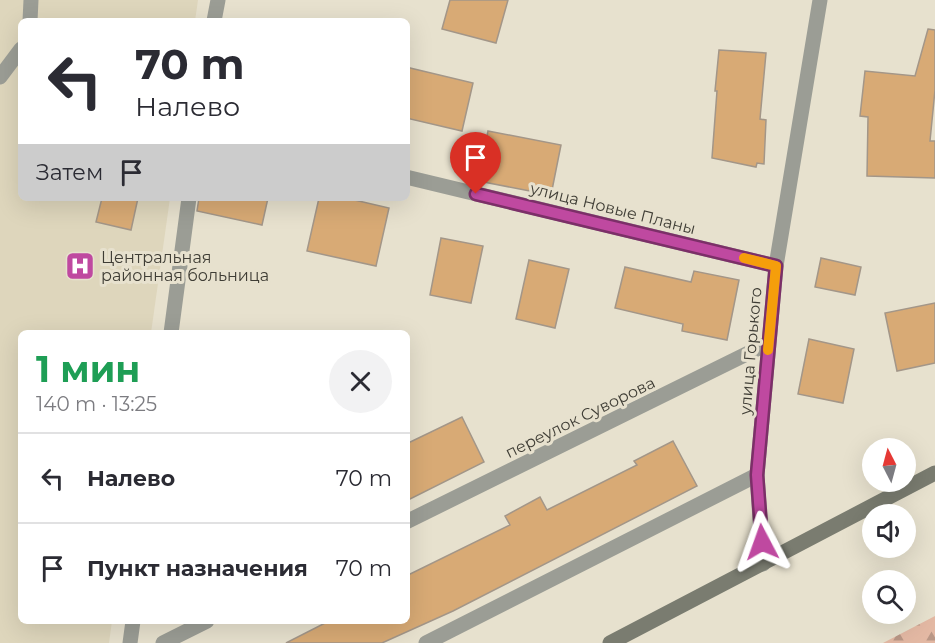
<!DOCTYPE html>
<html lang="ru">
<meta charset="utf-8">
<style>
body{margin:0;font-family:Montserrat,sans-serif;background:#f2f2f3;color:#2b2b33;height:100vh;display:flex;flex-direction:column;font-size:22px;white-space:nowrap}
*{box-sizing:border-box;margin:0}
p{font-size:20px;color:#7c7c81}
.icon{flex:none;width:33px;height:33px;fill:none;stroke:currentColor;stroke-width:2;stroke-linecap:round;stroke-linejoin:round}
.map{position:relative;flex:1;overflow:hidden}
.details{position:absolute;left:18px;top:330px;width:392px;height:294px;display:flex;flex-direction:column;background:#fff;border-radius:9px;box-shadow:0 6px 24px #0002}
.details>*{flex:none}
.hud{position:absolute;left:18px;top:18px;width:392px;height:183px;border-radius:9px;box-shadow:0 6px 24px #0002;background:#fff;color:#2b2b33;overflow:hidden}
.needle{width:39px;rotate:354deg}
.tools{position:absolute;left:862px;top:438px;display:grid;gap:12px}
.tools a{display:grid;place-items:center;width:54px;height:54px;border-radius:50%;background:#fff;box-shadow:0 6px 24px #0002;font-size:30px}
.pin{position:absolute;display:grid;place-items:center;width:51px;height:51px;color:#fff;margin:-62px -26px;border-radius:50% 50% 50% 0;rotate:-45deg;box-shadow:0 0 6px #0007}
.pin .icon{rotate:45deg}
.me{position:absolute;width:66px;margin:-33px;rotate:356deg;stroke-linejoin:round;filter:drop-shadow(0 0 4px #0008)}
.turn{display:flex;align-items:center;gap:21px;height:126px;padding:0 18px;font-size:27px}
.turn .icon{width:78px;height:78px;stroke-width:2.5}
.turn b{display:block;font-size:42px;line-height:51px}
.then{display:flex;align-items:center;height:57px;padding:0 18px;background:#0003;gap:12px;font-size:22px}
.round{display:grid;place-items:center;flex:none;width:63px;height:63px;border-radius:32px;background:#f2f2f3}
.headline{display:flex;align-items:center;justify-content:space-between;height:102px;padding:0 18px}
h1{font-size:36px;font-weight:700;line-height:45px;color:#1e9e55}
ul{padding:0;list-style:none}
li{display:flex;align-items:center;gap:18px;height:90px;padding:0 18px;border-top:2px solid #e1e1e2}
li div{flex:1}
li b{display:block;font-size:22px}
li em{font-style:normal}
.map>svg:first-child{display:block}
</style>
<div class="map">
<svg width="935" height="643" viewBox="0 0 935 643">
<defs>
<pattern id="forest-firs" width="22" height="20" patternUnits="userSpaceOnUse" patternTransform="scale(1.5)"><rect width="22" height="20" fill="#e3b8a3"/><path d="M5 1l3.5 6h-7zM16 11l3.5 6h-7z" fill="#b99786"/></pattern>
</defs>
<rect width="100%" height="100%" fill="#e7e1ce"/>
<path fill="#ded6bc" d="M0,0H198L195,21H21V198H170L151,333H21V621H112L109,643H0Z"/>
<path fill="url(#forest-firs)" d="M935,616V643H883Z"/>
<path fill="#d8aa75" stroke="#a39688" stroke-width="1.5" d="M450,0H508L496,43L442,29Z
M928,29L935,30V90L930,141H935V178L867,176L868,117L860,116L865,71L915,76Z
M719,50L766,53L760,119L766,120L764,164L757,163L756,167L712,158L717,91H715Z
M406,67L473,83L462,131L406,118Z
M488,131L561,145L551,195L478,181Z
M102,198H138L131,230L96,222Z
M199,198H268L262,225L197,211Z
M319,198H346L389,208L376,266L307,251Z
M441,238L483,246L471,303L430,295Z
M821,258L861,267L855,295L815,287Z
M529,260L569,269L555,328L516,319Z
M625,267L691,282L694,271L739,280L727,340L682,331L683,324L615,308Z
M935,303V363L897,371L885,313Z
M809,339L854,349L843,403L798,394Z
M462,417L484,462L406,501V444Z
M673,441L697,486L453,611L382,643H286L329,621H406V576L510,525L505,516L540,497L547,510L637,465L634,461Z"/>
<g fill="none" stroke-linecap="round" stroke-linejoin="round">
<path stroke="#9b9d95" stroke-width="15" d="M30,21L31,0
M0,77L21,49
M171,333L189,198
M130,643L133,621
M426,643L757,475"/>
<path stroke="#9b9d95" stroke-width="15" d="M214,21L218,0
M406,177L776,266
M406,522L769,343
M763,564L757,475L776,266L820,0
M163,643L207,621"/>
<path stroke="#7a7c70" stroke-width="15" d="M610,643L935,473"/>
</g>
<g fill="none" stroke-linecap="round" stroke-linejoin="round">
<g stroke="#7c2f68" stroke-width="15">
<path id="route" d="M476,194L776,266L757,475L762,542"/>
</g>
<use href="#route" stroke="#bf49a0" stroke-width="10"/>
<path stroke="#f59e0b" stroke-width="10" d="M744,258L776,266L768,350"/>
</g>
<defs>
<g id="hospital-square" transform="scale(1.5)"><rect x="-9" y="-9" width="18" height="18" rx="4" fill="#bf49a0" stroke="#e7e1ce"/><path d="M-5-5h3v3.5h4V-5h3V5h-3V1.5h-4V5h-3Z" fill="#fff"/></g>
</defs>
<g fill-rule="evenodd">
<use href="#hospital-square" x="80" y="266"/>
</g>
<g text-anchor="middle" stroke-width="6" stroke-linejoin="round" paint-order="stroke">
<g font-size="16" fill="#3f3d35" stroke="#e7e1ce">
<text transform="translate(613 208) rotate(14)" y="6">улица Новые Планы</text>
<text transform="translate(750 351) rotate(-85)" y="6">улица Горького</text>
<text transform="translate(580 417) rotate(-26)" y="6">переулок Суворова</text>
</g>
<g font-size="16" fill="#3f3d35" stroke="#e7e1ce" text-anchor="start">
<text x="101" y="263">Центральная<tspan x="101" dy="18">районная больница</tspan></text>
</g>
</g>
</svg>
<div class="tools">
<a><svg class="needle" viewBox="-14 -14 28 28"><path d="M0-13l5 13h-10z" fill="#e53935"/><path d="M0 13l5-13h-10z" fill="#7c7c81"/></svg></a>
<a><svg class="icon" aria-label="sound" viewBox="0 0 24 24"><path d="M4 9h4l5-4v14l-5-4H4zM17 9q2 3 0 6"/></svg></a>
<a><svg class="icon" aria-label="search" viewBox="0 0 24 24"><circle cx="10" cy="10" r="6"/><path d="M15 15l6 6"/></svg></a>
</div>
<div class="pin" style="left:476px;top:194px;background:#d93025"><svg class="icon" aria-label="arrive" viewBox="0 0 24 24"><path d="M6 21V4h12l-3 4 3 4H6"/></svg></div>
<svg class="me" style="left:762px;top:542px" viewBox="-20 -20 40 40"><path d="M0-17L14 15 0 8-14 15z" fill="#bf49a0" stroke="#fff" stroke-width="4"/></svg>
<div class="hud">
<div class="turn"><svg class="icon" aria-label="left" viewBox="0 0 24 24"><path d="M17 20v-9H6M10 6l-5 5 5 5"/></svg><div><b>70 m</b>Налево</div></div>
<div class="then">Затем<svg class="icon" aria-label="arrive" viewBox="0 0 24 24"><path d="M6 21V4h12l-3 4 3 4H6"/></svg></div>
</div>
<section class="details">
<div class="headline"><div><h1>1 мин</h1><p>140 m · 13:25</p></div><a class="round"><svg class="icon" aria-label="close" viewBox="0 0 24 24"><path d="M6 6l12 12M18 6L6 18"/></svg></a></div>
<ul>
<li><svg class="icon" aria-label="left" viewBox="0 0 24 24"><path d="M17 20v-9H6M10 6l-5 5 5 5"/></svg><div><b>Налево</b></div><em>70 m</em></li>
<li><svg class="icon" aria-label="arrive" viewBox="0 0 24 24"><path d="M6 21V4h12l-3 4 3 4H6"/></svg><div><b>Пункт назначения</b></div><em>70 m</em></li>
</ul>
</section>
</div>
